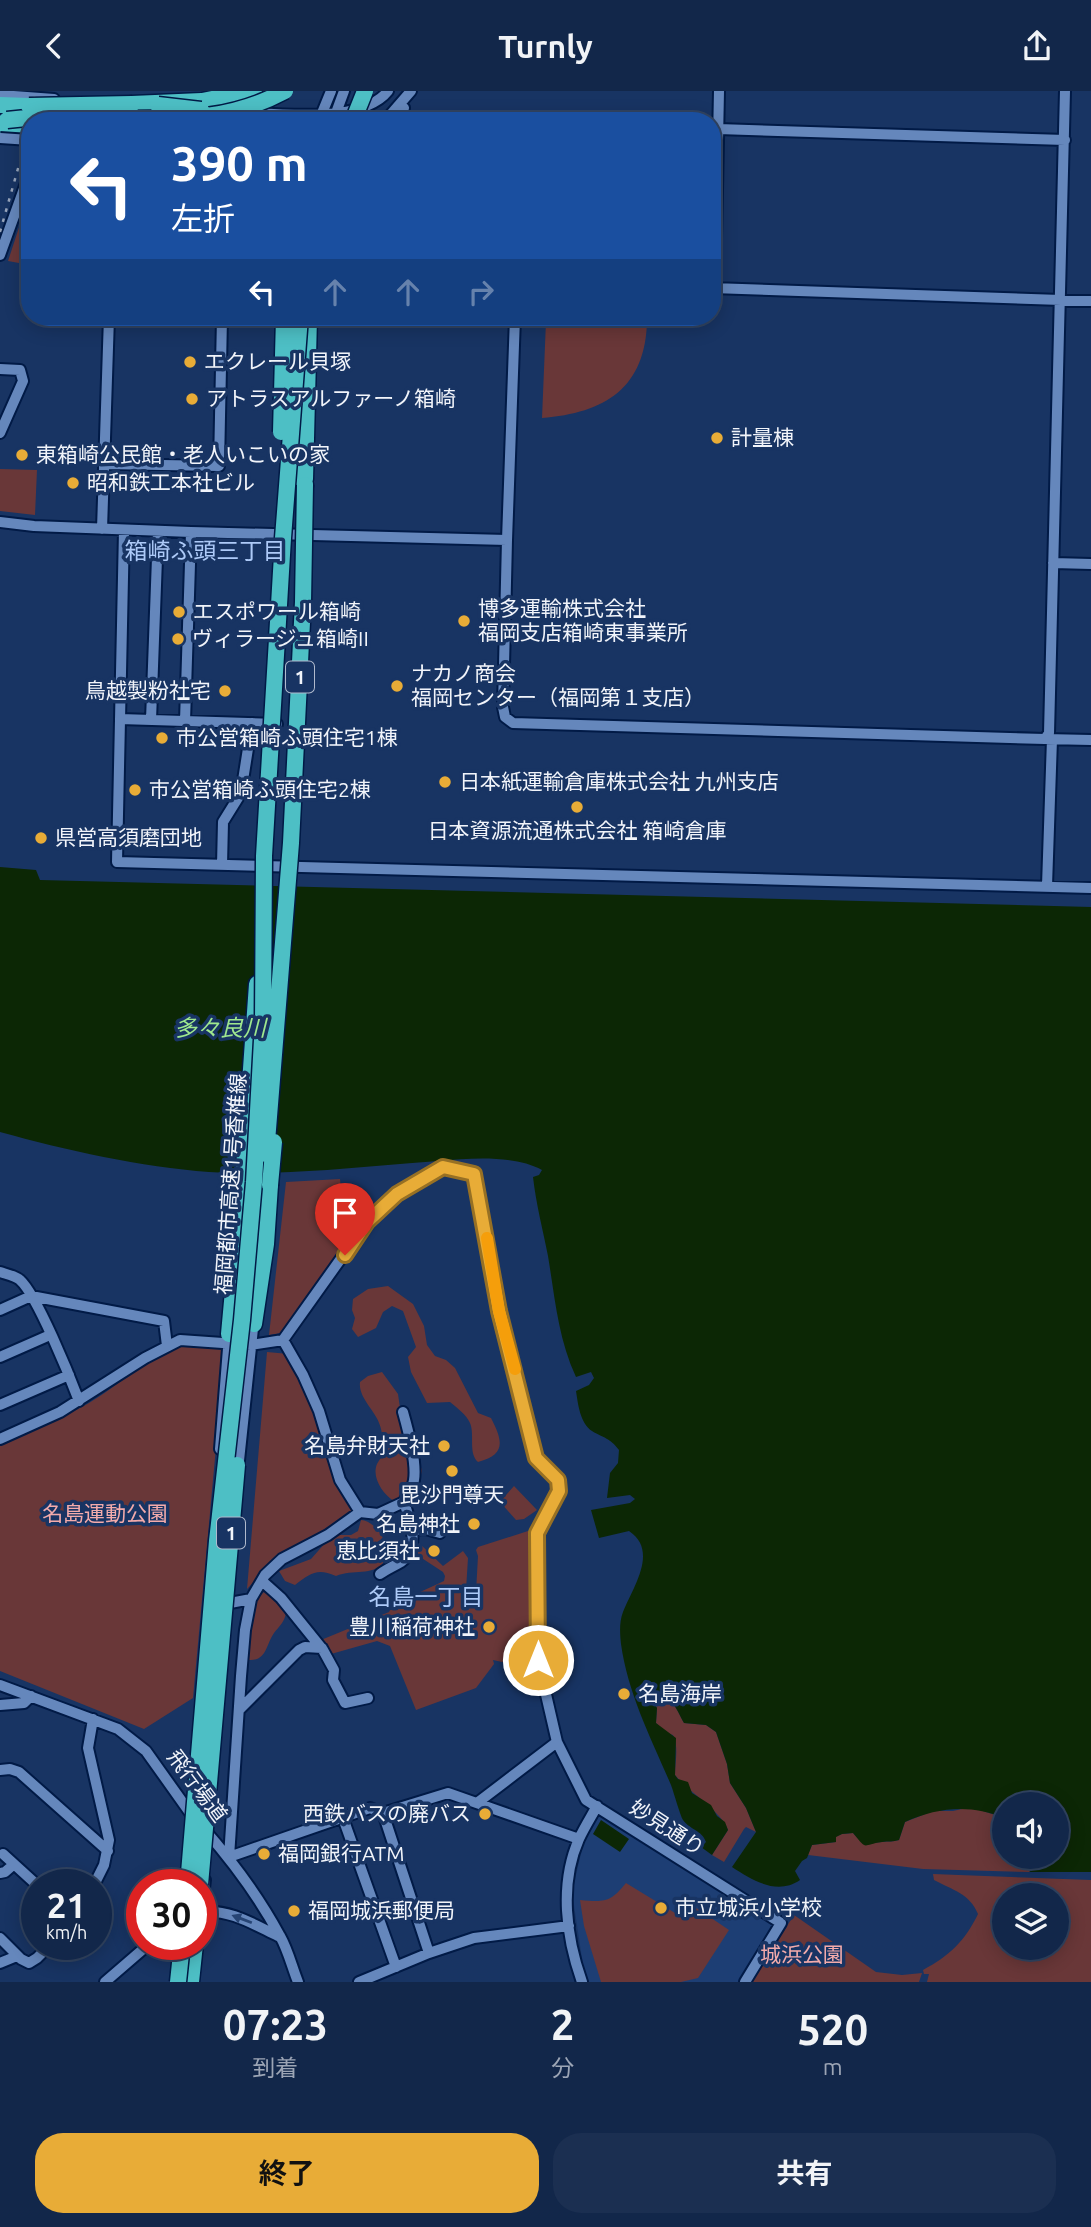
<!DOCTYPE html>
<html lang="ja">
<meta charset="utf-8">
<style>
body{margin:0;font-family:Ubuntu,"Noto Sans JP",sans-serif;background:#1b2f51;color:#f1f3f6;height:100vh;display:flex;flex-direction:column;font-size:26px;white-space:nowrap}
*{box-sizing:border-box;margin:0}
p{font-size:23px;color:#9ca5b5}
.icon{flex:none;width:38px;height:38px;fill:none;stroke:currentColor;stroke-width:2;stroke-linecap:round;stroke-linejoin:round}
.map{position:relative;height:1891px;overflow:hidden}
.details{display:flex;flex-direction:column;background:#12274a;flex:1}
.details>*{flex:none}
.guide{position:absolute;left:21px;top:21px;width:700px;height:214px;border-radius:28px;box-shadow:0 4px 18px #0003,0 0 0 2px #314462;background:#1a4fa0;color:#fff;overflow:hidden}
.buttons{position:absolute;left:992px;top:1701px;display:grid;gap:14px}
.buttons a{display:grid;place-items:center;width:77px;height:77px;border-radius:50%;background:#12274a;box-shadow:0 4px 18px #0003,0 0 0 2px #314462;font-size:35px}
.speed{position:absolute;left:21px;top:1778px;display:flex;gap:14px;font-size:35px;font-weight:700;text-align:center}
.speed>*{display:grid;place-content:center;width:91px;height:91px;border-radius:50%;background:#12274a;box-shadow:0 4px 18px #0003,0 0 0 2px #314462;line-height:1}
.speed small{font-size:18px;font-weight:400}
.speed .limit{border:10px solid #d22;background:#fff;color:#111}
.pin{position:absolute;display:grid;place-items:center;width:60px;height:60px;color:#fff;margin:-72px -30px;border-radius:50% 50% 50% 0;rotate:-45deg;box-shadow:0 0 7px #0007}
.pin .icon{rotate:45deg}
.me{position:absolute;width:77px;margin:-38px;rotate:0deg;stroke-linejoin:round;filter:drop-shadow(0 0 5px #0008)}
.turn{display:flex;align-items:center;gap:24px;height:147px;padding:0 35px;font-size:32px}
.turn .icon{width:91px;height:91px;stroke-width:2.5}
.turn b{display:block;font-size:49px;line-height:60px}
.lanes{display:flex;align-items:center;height:66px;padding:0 35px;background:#0003;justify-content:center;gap:35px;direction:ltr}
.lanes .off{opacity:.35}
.eta{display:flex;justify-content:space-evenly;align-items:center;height:119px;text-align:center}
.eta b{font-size:42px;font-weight:700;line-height:49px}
.cta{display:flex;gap:14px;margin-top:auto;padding:14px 35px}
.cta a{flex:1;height:80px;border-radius:28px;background:#e8ac37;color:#111;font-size:28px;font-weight:700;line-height:80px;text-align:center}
.cta a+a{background:#1b2f51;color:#f1f3f6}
header{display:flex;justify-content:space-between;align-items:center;height:91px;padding:0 35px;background:#12274a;font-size:32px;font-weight:700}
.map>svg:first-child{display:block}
</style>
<header><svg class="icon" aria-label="back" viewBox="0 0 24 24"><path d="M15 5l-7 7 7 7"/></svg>Turnly<svg class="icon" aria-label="share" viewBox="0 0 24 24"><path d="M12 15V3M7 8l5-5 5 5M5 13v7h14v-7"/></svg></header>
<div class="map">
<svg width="1091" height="1891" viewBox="0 0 1091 1891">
<rect width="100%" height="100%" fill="#183463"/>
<path fill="#1d3e74" d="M603,1723L772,1833L773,1839L741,1891H589L583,1874L572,1801L584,1750L596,1724Z"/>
<path fill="#693738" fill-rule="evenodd" d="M30,103V174L8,170Z
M552,226L647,229C646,297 605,322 542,327L546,230Z
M0,378L37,379L35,424L0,420Z
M340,1088L343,1118L374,1115L294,1229L281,1242L269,1244L286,1091Z
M388,1195L413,1213L424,1235L427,1254L435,1265L446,1269L455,1277L478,1322L491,1327C503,1350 506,1364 478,1371C468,1362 475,1344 470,1332C466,1323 457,1317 450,1311L427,1312L411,1281L408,1266L416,1256L403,1220L392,1215L383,1221L376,1237L358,1246L352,1238L355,1227L352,1219L353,1208L368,1198Z
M186,1253L225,1258L193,1607L144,1638L0,1580V1353C31,1341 61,1328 89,1312C121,1293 150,1264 186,1253Z
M267,1261L289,1263L301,1284L356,1421L281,1462L247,1498Z
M382,1281L398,1303L400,1317L418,1365L422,1380L418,1394L401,1408L394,1410C384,1404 373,1389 376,1376C377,1371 382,1366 385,1361C382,1353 383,1346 381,1338C378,1321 358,1308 360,1291L368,1285Z
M514,1395L537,1419L524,1428L516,1429L500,1411Z
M361,1429C377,1430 394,1457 383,1472C373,1485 353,1478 336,1485C317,1477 311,1482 295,1494L285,1490L279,1480L311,1468L326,1451L339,1444H351L358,1440Z
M528,1440L532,1443L533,1562L528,1568L502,1571L493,1569L494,1573L476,1597L416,1619L390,1555L377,1550L331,1563L321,1549L389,1521L392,1514L444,1490L445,1485L443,1481L414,1462L415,1454L419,1452L443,1475L463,1460L468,1467L466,1499L463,1502H466L469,1508L476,1501L478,1465L476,1459L478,1456Z
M264,1501L280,1512L286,1522C284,1532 280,1534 274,1542C266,1553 267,1570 249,1569C249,1549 246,1514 264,1501Z
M652,1600C671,1603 676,1617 684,1632L706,1634L716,1641L727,1673L730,1692L746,1717L756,1741L746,1736L744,1738L724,1771L712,1764L728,1739C722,1721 689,1701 675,1684C675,1671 679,1655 673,1644L666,1642L656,1632L657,1617L650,1606Z
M971,1716L1004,1727V1766H1043V1772L1029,1781L923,1778L808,1764L812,1754L836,1751L835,1746L842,1743L853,1742C866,1757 865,1752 882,1751C889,1750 893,1751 899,1749L905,1731L933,1720H953Z
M933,1783L1091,1789V1891H927L929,1883H924L923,1879C949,1865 965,1850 978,1823C970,1803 953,1799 934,1789ZM1004,1804H1057V1857H1004Z
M626,1792L675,1822L682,1812L693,1819L695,1816L729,1839L698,1887L681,1891H601L584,1835L580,1809C604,1811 610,1812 626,1792Z
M794,1824L876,1881L902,1884L922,1882L919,1891H751Z"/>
<path fill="#0c2705" d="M0,776L36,779L40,789L1091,816V1781H1029L1040,1775L1043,1766H1057V1713H1004V1727C971,1713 938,1716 905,1731L899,1749C893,1751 888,1750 882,1751C861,1754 868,1760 853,1742L842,1743L836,1746V1751L812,1754L807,1767L802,1770L795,1780L800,1789C777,1805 752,1789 732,1776L756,1741L746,1717L730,1692L727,1673L716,1641L706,1634L684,1632C676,1617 671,1603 652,1600L649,1603L657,1617L656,1632L676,1647L675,1684L678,1688L688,1691L692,1702L711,1714L717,1725L725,1731L728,1739L712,1764L701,1756L706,1751C702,1739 690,1739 683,1729C680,1724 674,1702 671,1694C651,1647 628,1603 621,1553C620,1543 619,1531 623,1521C633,1496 659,1460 629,1440L599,1447L591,1419L630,1412L635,1408L630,1404L607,1407L610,1382L618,1372L619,1359C609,1346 605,1348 592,1340C580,1332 578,1313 576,1300L589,1294L594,1287L591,1281L576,1286C558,1247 555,1207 548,1165C543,1139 536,1113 533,1086L539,1084L542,1079C506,1059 441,1071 400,1073C337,1078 272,1085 209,1081C142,1076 65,1059 0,1041Z
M601,1729L629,1748L620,1761L593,1743Z"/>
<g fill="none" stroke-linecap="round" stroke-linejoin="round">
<g stroke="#011a46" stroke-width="14">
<path id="minor" d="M0,4L54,8
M241,21C279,23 362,33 388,0
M320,27L331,0
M333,30L344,0
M385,30L411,0
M394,30L404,17L400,14
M718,38L1065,49
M0,164L30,81
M712,197L1091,210
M715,197L719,0
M0,278L20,279L23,290L0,342
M105,373L219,375L222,226
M0,431L34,435L191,441L507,449L503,616L505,626L513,632L1045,648L1049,642L1065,0
M102,438L109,226
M124,439L117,771L1091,797
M507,449L515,226
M1053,472L1091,473
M120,628L277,633
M151,629L158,440
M185,630L191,441
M1045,648L1091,649
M222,774L223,731L241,702L252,632
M1047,795L1052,648
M256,1173L258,1130
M0,1181C6,1183 16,1185 20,1189C37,1204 70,1286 79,1310
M0,1219L31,1205L164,1230L167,1255
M283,1249L303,1284L319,1320L340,1389L360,1421L328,1444L282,1468L265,1484L251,1508L245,1539L241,1585L229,1766L370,1717L383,1722L448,1702L579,1748
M0,1266L50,1244
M0,1314L69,1284
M0,1348L60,1321L145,1267L180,1249L251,1254L283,1249L367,1131L397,1103L443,1076L474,1083L500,1220L536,1367L558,1389L559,1400L537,1442L538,1569L557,1651L586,1709L781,1832L745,1891
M220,1358L229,1245
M238,1379L254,1228
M360,1421L378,1423L404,1411
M412,1439L426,1438L440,1442
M380,1483C387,1478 394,1475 401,1471C421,1456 410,1430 404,1411C407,1403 413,1397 414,1389C417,1371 408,1339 403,1321
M262,1490L281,1507L323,1559L334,1579L333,1589L345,1612L368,1607
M219,1512H230L251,1508
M0,1594L118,1638L146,1660L193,1726
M0,1614L24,1612L31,1605
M240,1618L299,1559L305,1556L322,1557
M93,1628L88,1657L109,1749L104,1774L94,1794
M0,1679L10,1678L19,1681L108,1760
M477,1712L557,1651
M383,1722L429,1862
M343,1727L396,1876
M204,1738C233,1771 259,1806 280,1845C288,1859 292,1876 298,1891
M3,1763L37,1794
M0,1782L5,1781L13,1774
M201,1821C230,1818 253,1833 278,1845
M201,1822L205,1789
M0,1847L21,1868L29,1872L37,1867L51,1853
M0,1872L17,1865
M105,1891L149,1853
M359,1891L429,1862L474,1847L569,1835
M582,1891C566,1846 559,1793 579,1748C584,1737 591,1726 597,1715"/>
</g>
<g stroke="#011a46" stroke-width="19">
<path id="highway" d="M132,13L202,10L254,0
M0,14L29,15
M36,26L130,28
M0,38L30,40
M292,354V362L305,394
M305,388L309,226
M254,1233L266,1153L270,1094
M229,1243L243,1091L257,893
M191,1891L195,1853"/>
</g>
<use href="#minor" stroke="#6587bc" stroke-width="10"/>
<use href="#highway" stroke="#4dbfc5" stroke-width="16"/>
<path stroke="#97a4bb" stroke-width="2.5" stroke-dasharray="3.5 7" stroke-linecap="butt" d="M0,141L21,67L36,0"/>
<g stroke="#011a46" stroke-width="14" stroke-linecap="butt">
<path id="minor-bridge" d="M0,47L30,49"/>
</g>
<g stroke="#011a46" stroke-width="19" stroke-linecap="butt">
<path id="highway-bridge" d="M158,14L201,19
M29,15L132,13
M130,28C188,28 233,28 285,0
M7,29L36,26
M353,30L365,0
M281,341L284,226
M266,1063L291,752L303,511L305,394
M270,1094L274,1051
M188,1794L217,1450L242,1229L254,1091L263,931L264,765L283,447L300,226
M200,1794L237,1374
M178,1891L182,1853"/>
</g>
<use href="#minor-bridge" stroke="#6587bc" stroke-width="10"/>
<use href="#highway-bridge" stroke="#4dbfc5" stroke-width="16"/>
</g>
<defs><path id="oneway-solid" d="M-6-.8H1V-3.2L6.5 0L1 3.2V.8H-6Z" transform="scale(1.75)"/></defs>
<use fill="#274575" href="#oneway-solid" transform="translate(242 1828) rotate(-159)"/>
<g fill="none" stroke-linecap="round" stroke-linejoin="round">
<g stroke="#977024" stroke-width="18">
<path id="route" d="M345,1164L367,1131L397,1103L443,1076L474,1083L499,1220L536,1367L558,1389L559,1400L537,1442L538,1569"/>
</g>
<use href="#route" stroke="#e8ac37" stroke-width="12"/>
<path stroke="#f59e0b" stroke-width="12" d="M487,1147L499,1220L515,1278"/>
</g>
<g fill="#e8ac37" stroke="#183463" stroke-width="2.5">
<circle cx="190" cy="271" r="7"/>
<circle cx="192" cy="308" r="7"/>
<circle cx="717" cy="347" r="7"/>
<circle cx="22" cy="364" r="7"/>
<circle cx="73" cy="392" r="7"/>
<circle cx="179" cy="521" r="7"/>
<circle cx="464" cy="530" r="7"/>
<circle cx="178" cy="548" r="7"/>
<circle cx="397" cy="595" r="7"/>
<circle cx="225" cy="600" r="7"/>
<circle cx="162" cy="647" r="7"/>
<circle cx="445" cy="691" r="7"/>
<circle cx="135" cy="699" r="7"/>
<circle cx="577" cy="716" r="7"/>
<circle cx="41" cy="747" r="7"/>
<circle cx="444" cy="1355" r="7"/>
<circle cx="452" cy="1380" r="7"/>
<circle cx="474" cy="1433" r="7"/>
<circle cx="434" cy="1460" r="7"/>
<circle cx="489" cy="1536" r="7"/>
<circle cx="624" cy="1603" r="7"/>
<circle cx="485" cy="1723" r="7"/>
<circle cx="264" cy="1763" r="7"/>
<circle cx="661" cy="1817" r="7"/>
<circle cx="294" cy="1820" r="7"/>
</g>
<g text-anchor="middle" stroke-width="7" stroke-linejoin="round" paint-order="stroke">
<g fill="#183463" stroke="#b0bacd" stroke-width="2">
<rect x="286" y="570.5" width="28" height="31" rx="5"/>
<rect x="217" y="1426.5" width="28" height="31" rx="5"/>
</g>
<g font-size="19" font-weight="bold" fill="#f1f4fa">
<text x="300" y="593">1</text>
<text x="231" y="1449">1</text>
</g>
<g font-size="21" fill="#f1f4fa" stroke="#183463" text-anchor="start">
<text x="204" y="278">エクレール貝塚</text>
<text x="206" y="315">アトラスアルファーノ箱崎</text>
<text x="731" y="354">計量棟</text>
<text x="36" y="371">東箱崎公民館・老人いこいの家</text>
<text x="87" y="399">昭和鉄工本社ビル</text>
<text x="478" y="525">博多運輸株式会社<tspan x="478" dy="24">福岡支店箱崎東事業所</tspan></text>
<text x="193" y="528">エスポワール箱崎</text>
<text x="192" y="555">ヴィラージュ箱崎II</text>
<text x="411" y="590">ナカノ商会<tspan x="411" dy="24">福岡センター（福岡第１支店）</tspan></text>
<text x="211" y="607" text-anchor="end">鳥越製粉社宅</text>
<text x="176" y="654">市公営箱崎ふ頭住宅1棟</text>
<text x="459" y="698">日本紙運輸倉庫株式会社 九州支店</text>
<text x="149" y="706">市公営箱崎ふ頭住宅2棟</text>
<text x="577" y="747" text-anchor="middle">日本資源流通株式会社 箱崎倉庫</text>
<text x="55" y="754">県営高須磨団地</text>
<text x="430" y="1362" text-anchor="end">名島弁財天社</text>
<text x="452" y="1411" text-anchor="middle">毘沙門尊天</text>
<text x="460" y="1440" text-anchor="end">名島神社</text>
<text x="420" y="1467" text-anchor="end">恵比須社</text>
<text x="475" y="1543" text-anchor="end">豊川稲荷神社</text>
<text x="638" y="1610">名島海岸</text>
<text x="471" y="1730" text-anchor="end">西鉄バスの廃バス</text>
<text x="278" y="1770">福岡銀行ATM</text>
<text x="675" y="1824">市立城浜小学校</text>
<text x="308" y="1827">福岡城浜郵便局</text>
</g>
<g font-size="21" fill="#f1f4fa" stroke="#183463">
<text transform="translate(231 1093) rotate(-86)" y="7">福岡都市高速1号香椎線</text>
<text transform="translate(197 1695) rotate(53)" y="7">飛行場道</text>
<text transform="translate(667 1737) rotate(33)" y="7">妙見通り</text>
</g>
<g font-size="21" fill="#f3abab" stroke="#183463">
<text x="105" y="1430">名島運動公園</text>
<text x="802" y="1871">城浜公園</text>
</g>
<g font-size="23" fill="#adcaf8" stroke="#183463">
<text x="205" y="468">箱崎ふ頭三丁目</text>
<text x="426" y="1514">名島一丁目</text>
</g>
<g font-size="23" font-style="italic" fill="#9fe88e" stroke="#183463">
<text x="220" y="945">多々良川</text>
</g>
</g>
</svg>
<div class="buttons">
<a><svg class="icon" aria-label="sound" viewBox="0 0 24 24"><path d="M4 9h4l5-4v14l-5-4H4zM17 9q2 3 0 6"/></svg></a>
<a><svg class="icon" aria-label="layers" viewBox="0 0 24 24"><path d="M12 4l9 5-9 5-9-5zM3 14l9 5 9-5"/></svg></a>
</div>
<div class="speed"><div>21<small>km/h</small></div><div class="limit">30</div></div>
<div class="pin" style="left:345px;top:1164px;background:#d93025"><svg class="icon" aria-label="arrive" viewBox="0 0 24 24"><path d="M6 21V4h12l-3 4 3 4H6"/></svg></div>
<svg class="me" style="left:538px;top:1569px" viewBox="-20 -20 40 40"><circle r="17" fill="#e8ac37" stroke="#fff" stroke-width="3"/><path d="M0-11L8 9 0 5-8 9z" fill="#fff"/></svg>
<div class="guide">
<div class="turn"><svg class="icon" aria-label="left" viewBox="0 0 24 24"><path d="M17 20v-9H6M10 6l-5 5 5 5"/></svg><div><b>390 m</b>左折</div></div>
<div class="lanes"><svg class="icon" aria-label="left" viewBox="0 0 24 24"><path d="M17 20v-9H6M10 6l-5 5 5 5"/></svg><svg class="icon off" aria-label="ahead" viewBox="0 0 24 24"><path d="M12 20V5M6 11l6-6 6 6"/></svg><svg class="icon off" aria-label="ahead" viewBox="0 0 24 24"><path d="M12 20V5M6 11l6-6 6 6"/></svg><svg class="icon off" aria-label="right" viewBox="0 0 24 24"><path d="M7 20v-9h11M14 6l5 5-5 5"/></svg></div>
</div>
</div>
<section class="details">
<div class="eta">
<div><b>07:23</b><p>到着</p></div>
<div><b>2</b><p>分</p></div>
<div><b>520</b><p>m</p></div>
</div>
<div class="cta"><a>終了</a><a>共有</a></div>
</section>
